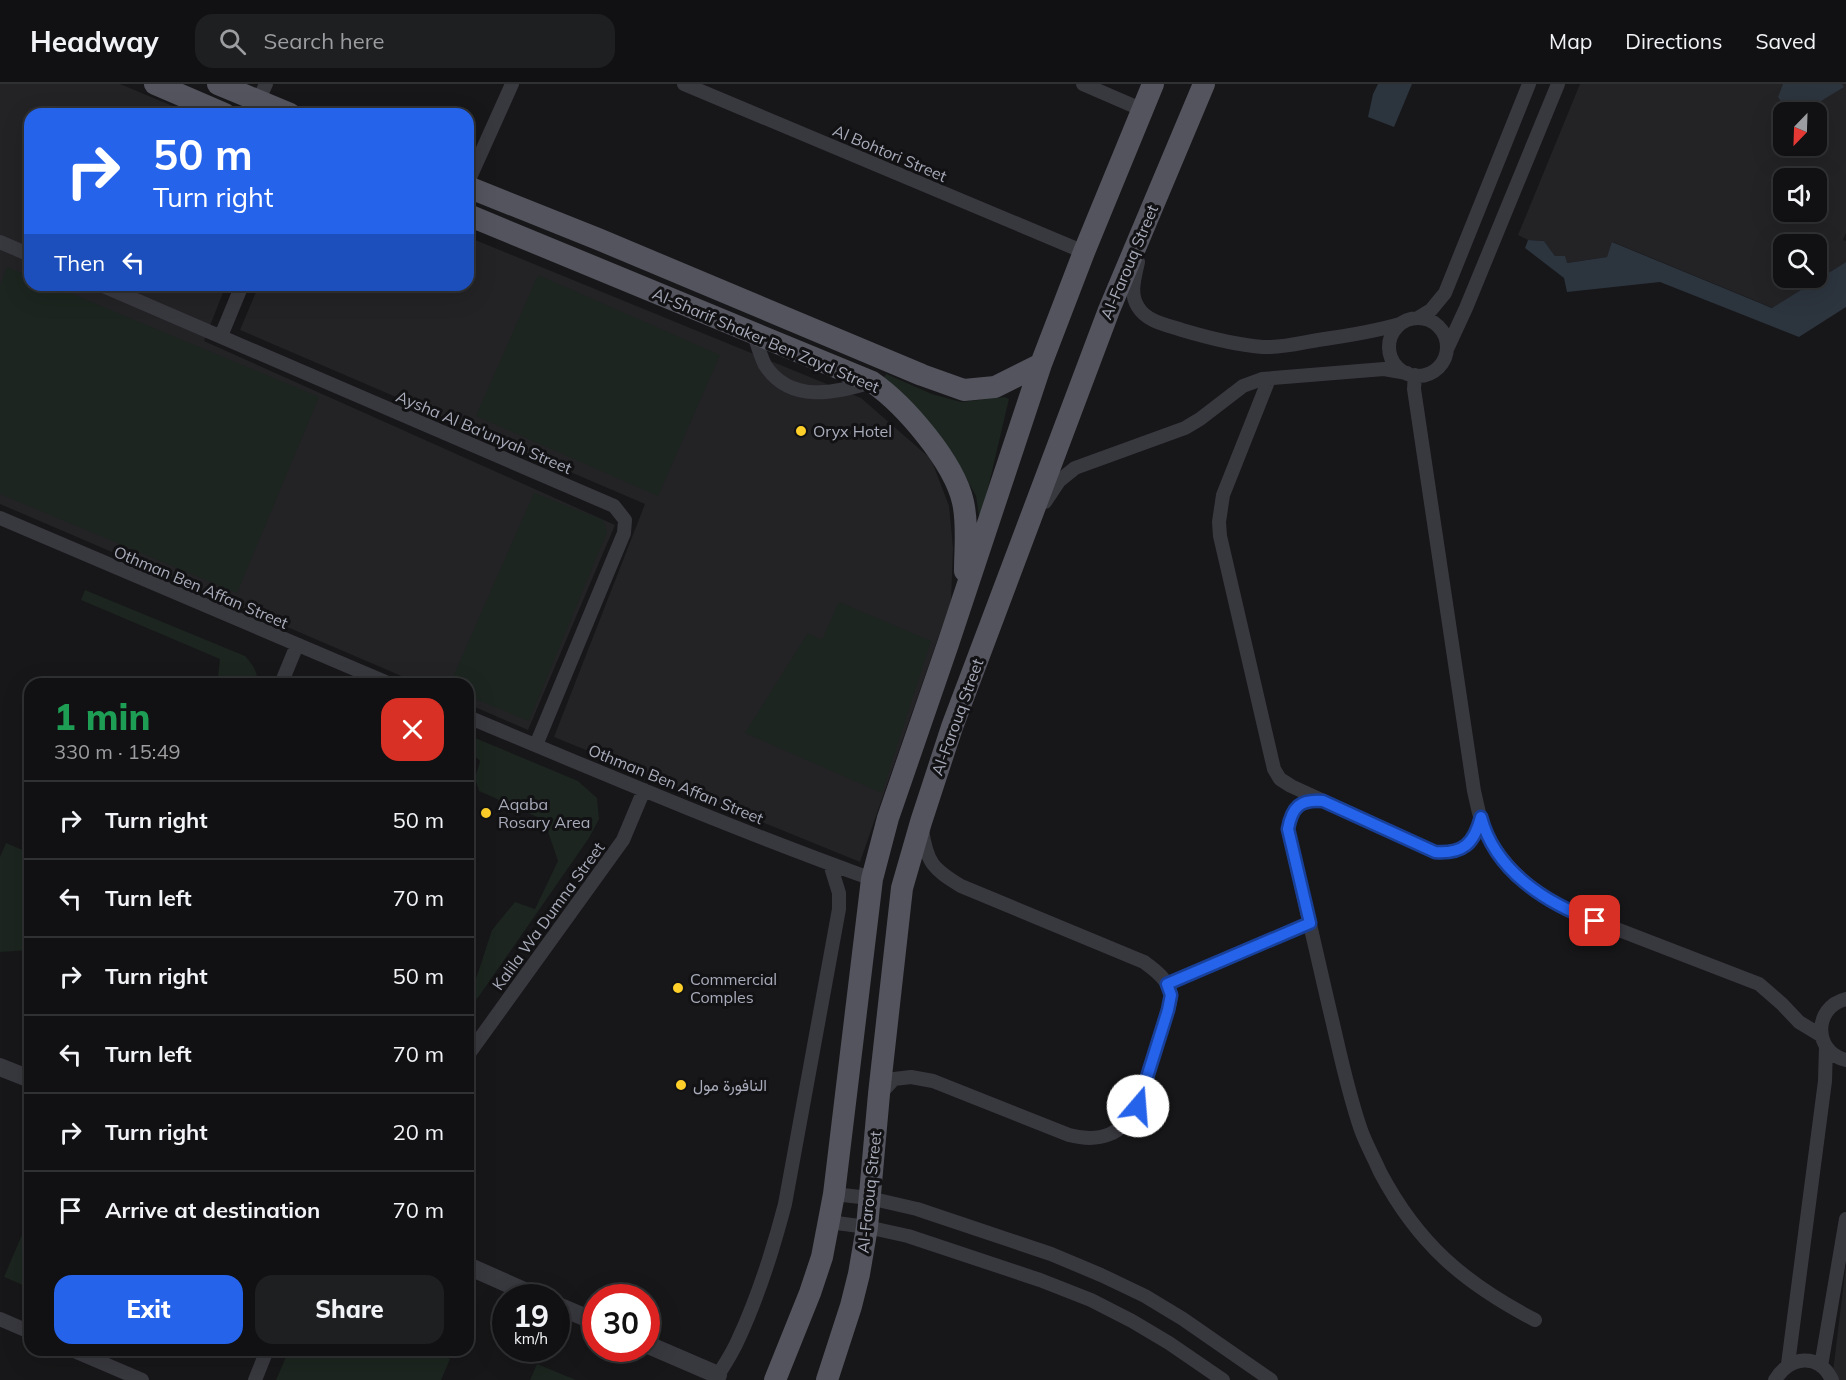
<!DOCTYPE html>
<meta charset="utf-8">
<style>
body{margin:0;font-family:Mulish,Vazirmatn,sans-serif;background:#1e1f21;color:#f1f3f6;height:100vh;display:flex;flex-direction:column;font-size:22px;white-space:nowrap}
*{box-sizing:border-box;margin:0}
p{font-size:20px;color:#9c9da0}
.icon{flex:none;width:33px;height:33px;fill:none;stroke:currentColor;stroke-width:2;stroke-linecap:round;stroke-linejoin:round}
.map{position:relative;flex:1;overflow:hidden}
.side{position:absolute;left:24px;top:594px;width:450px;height:678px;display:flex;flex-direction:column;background:#111113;border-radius:18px;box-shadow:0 6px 24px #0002,0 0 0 2px #303133}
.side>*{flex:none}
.hud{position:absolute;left:24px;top:24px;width:450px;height:183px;border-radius:18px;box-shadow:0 6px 24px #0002,0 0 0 2px #303133;background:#2563eb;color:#fff;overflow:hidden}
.needle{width:39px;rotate:203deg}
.fabs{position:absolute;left:1773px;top:18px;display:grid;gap:12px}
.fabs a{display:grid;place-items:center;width:54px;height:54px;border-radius:12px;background:#111113;box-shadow:0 6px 24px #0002,0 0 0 2px #303133;font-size:30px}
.speed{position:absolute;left:492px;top:1200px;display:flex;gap:12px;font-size:30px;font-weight:700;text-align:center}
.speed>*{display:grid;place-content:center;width:78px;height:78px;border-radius:50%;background:#111113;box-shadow:0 6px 24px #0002,0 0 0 2px #303133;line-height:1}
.speed small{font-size:15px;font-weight:400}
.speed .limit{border:9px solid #d22;background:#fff;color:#111}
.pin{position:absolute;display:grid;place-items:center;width:51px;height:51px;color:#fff;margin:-26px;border-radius:12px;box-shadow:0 3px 9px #0006}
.me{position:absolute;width:66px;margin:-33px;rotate:18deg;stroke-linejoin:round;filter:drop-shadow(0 0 4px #0008)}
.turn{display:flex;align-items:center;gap:21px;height:126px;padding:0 30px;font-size:27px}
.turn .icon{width:78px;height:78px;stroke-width:2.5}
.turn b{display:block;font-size:42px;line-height:51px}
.then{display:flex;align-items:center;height:57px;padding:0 30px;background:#0003;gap:12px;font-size:22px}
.round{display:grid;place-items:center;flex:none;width:63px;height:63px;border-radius:18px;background:#1e1f21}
.overview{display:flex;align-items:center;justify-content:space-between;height:102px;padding:0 30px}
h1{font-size:36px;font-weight:800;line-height:45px;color:#1e9e55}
.action{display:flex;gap:12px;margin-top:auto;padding:12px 30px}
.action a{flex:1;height:69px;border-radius:18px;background:#2563eb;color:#fff;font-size:24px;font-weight:800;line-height:69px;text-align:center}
.action a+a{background:#1e1f21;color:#f1f3f6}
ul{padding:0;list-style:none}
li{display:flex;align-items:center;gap:18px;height:78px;padding:0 30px;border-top:2px solid #303133}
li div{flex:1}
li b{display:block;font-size:22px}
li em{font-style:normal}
header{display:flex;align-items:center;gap:36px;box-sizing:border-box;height:84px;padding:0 30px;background:#111113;border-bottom:2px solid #303133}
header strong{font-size:28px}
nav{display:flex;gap:33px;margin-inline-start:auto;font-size:21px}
.search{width:420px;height:54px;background:#1e1f21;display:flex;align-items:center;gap:15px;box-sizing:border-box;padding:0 21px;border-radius:18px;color:#9c9da0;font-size:22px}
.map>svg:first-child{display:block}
</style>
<header>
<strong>Headway</strong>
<div class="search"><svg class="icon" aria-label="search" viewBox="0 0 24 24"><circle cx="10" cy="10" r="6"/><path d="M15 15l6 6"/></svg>Search here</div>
<nav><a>Map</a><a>Directions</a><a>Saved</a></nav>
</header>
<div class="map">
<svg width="1846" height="1296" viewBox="0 0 1846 1296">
<rect width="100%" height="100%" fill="#171719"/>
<path fill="#232326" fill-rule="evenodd" d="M0,0H120L192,30H30V201H226L204,257L615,441L528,646L468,620V600H420L0,420Z
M1580,0H1846V149L1843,156L1846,157V178L1773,224L1613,158L1607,173L1566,179L1555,172L1544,157L1528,156L1518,151ZM1784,28H1816V62H1784ZM1784,94H1816V128H1784ZM1784,160H1816V194H1784Z
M468,153L861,314L931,375L949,422L953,464L951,517L860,778L554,653L645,420L240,246L259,201H468Z
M1846,1181V1296H1832Z"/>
<path fill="#1c251f" d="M7,183L30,192V201H51L319,313L237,509L0,410V201Z
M538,191L720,271L658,412L476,332Z
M886,290L932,310L961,318L1005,313L1009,315L980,438L976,412L951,367L882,297Z
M534,409L603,436L607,448L529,637L468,612V600H450Z
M85,506L245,572C253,581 259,588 256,600H217L220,575L81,516Z
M839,518L931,557L882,709L745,649L808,549L822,556Z
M468,651L578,697L597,714L599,735L589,754L477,915L471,910L492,846L515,818L535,825L558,777L544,736L479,707L475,694L480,677C471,669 468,663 468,651Z
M6,759L30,769V866L0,868V773Z
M30,1132V1204L4,1193Z
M289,1266H428L450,1275L441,1296H276Z
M537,1280L576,1296H530Z"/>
<path fill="#2c343e" d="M1378,0H1412L1394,43L1368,33L1373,10Z
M1783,0H1842L1844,3L1803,28H1788L1778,13Z
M1528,156L1544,157L1555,172H1565L1567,179L1607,173L1612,158L1772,224L1846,178V223L1799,253L1660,198L1567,208L1564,194L1525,164Z"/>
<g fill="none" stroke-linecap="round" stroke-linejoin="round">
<path stroke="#38383f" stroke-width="14" d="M684,0L1084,168
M1083,0L1143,26
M258,17L266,0
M468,98L512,0
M0,158L30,171
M1138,178C1135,193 1129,209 1138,223C1147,238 1167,241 1182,246C1209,254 1235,261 1263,263C1282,264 1300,259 1318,256C1346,252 1373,248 1400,240
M101,201L614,422L625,436L624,449L536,661
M1418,234L1431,226L1445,209L1529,0
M1389 263a29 29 0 1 1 58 0a29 29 0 1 1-58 0Z
M754,250C757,260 760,271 765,281C790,320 836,309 872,298
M221,252L242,201
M1447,265L1466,224L1558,0
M1415,291L1414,305L1474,707C1477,719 1479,733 1484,744C1501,784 1536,811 1575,829L1759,900L1782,920L1799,938L1822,952
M1269,295L1223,411L1219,438L1220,452L1274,685L1280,695L1291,702L1435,768C1463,770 1474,760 1481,733
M1045,418L1059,397L1075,384L1185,344L1200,335L1243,302L1262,295L1384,285L1407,289
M0,434L390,600
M281,600L297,561
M468,633C602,689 736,746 872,795
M1321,717C1299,715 1292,725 1288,745C1302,804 1315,864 1329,923C1339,964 1347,1006 1361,1046C1366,1060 1374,1074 1380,1088C1418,1160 1464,1199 1535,1236
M1167,900L1310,839
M1846,915C1813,923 1813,968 1846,976
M468,971L623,756L644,706
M881,1009L894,995L911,993L933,997L1069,1051C1100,1059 1122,1051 1138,1022L1168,926C1169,922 1171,916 1171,912C1170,897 1155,886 1144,878L961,802C933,785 927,779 922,746
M834,1110L869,1114L917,1125L1051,1170L1101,1191L1145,1212L1183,1235L1271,1296
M829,1138L867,1143L908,1152L1040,1196L1091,1216L1132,1237L1169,1259L1223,1296
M0,1235L30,1248
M72,1266L142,1296
M1788,1280L1825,997L1826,962
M1821,1282L1846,1135
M255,1296L267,1266
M715,1296C723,1283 732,1270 738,1256C758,1213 773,1166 785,1120L839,825V809L830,780
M1775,1296C1789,1272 1819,1268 1832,1296"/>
<path stroke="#38383f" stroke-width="18" d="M0,983L30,995
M468,1182L540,1214
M556,1221L596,1238
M646,1260L718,1291"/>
<path stroke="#53545e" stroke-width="22" d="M155,0L225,30
M218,0L290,30
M468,103L598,155L922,291L964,306L995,303L1041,280
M468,131L872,298C905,321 954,378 963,418C968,441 965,464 965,487
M775,1296L810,1209L822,1173L834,1110L872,795L888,734L948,560L1041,280L1084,168L1153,0
M827,1296L851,1222L859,1190L867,1143L879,1010L902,804L921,738L952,643L1109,226L1204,0"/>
</g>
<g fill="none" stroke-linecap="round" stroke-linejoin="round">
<g stroke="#184099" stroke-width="15">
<path id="route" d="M1138,1022L1168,926L1171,911L1167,900L1310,839L1288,745C1292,723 1300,715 1323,717L1435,768C1463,770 1474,760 1481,733C1495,787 1546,819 1595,837"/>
</g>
<use href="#route" stroke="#2563eb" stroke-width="10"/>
</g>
<g fill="#ffd029" stroke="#121214" stroke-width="2">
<circle cx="801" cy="347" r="6"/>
<circle cx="486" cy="729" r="6"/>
<circle cx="678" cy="904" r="6"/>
<circle cx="681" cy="1001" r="6"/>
</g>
<g text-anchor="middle" stroke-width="6" stroke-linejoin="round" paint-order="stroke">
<g font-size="16" fill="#a8abba" stroke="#121214">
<text transform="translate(890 69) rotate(23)" y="6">Al Bohtori Street</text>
<text transform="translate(1129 178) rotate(-67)" y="6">Al-Farouq Street</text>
<text transform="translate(766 256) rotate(23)" y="6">Al-Sharif Shaker Ben Zayd Street</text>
<text transform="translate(484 348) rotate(23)" y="6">Aysha Al Ba'unyah Street</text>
<text transform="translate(201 503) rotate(23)" y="6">Othman Ben Affan Street</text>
<text transform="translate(957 633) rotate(-70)" y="6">Al-Farouq Street</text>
<text transform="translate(676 700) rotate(22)" y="6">Othman Ben Affan Street</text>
<text transform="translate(548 832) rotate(-54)" y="6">Kalila Wa Dumna Street</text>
<text transform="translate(869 1108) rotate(-84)" y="6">Al-Farouq Street</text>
</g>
<g font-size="16" fill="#a8abba" stroke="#121214" text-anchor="start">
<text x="813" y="353">Oryx Hotel</text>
<text x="498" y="726">Aqaba<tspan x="498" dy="18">Rosary Area</tspan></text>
<text x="690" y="901">Commercial<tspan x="690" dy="18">Comples</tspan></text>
<text x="693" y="1007">النافورة مول</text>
</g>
</g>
</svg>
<div class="fabs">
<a><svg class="needle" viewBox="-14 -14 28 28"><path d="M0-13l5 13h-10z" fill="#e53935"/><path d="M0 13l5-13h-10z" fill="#9c9da0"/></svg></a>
<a><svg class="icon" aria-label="sound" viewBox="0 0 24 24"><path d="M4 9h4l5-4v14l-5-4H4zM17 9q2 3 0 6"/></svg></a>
<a><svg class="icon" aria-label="search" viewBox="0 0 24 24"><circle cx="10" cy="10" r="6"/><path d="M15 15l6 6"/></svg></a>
</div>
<div class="speed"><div>19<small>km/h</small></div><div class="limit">30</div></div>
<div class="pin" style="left:1595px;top:837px;background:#d93025"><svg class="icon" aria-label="arrive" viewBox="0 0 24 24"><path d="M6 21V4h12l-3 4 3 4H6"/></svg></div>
<svg class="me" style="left:1138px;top:1022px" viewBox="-20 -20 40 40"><circle r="19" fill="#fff"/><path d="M0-13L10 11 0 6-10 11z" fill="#2563eb"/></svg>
<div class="hud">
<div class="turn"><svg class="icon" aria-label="right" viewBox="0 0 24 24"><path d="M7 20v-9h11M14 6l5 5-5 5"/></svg><div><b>50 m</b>Turn right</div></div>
<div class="then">Then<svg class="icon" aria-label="left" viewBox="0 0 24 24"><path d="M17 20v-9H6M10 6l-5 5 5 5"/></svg></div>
</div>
<section class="side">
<div class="overview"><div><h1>1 min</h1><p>330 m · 15:49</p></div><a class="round" style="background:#d93025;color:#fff"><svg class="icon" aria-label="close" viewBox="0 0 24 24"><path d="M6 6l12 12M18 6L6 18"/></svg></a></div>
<ul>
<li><svg class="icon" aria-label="right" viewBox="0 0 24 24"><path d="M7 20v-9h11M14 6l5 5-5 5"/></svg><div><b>Turn right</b></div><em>50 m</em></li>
<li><svg class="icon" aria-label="left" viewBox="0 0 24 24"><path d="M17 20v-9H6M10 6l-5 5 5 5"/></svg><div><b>Turn left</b></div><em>70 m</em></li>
<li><svg class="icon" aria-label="right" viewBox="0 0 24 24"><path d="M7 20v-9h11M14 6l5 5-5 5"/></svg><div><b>Turn right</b></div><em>50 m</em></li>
<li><svg class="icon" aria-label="left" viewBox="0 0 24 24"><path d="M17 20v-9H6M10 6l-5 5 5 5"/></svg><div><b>Turn left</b></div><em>70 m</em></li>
<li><svg class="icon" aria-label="right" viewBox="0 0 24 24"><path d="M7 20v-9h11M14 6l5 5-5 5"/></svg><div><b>Turn right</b></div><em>20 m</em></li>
<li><svg class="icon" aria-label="arrive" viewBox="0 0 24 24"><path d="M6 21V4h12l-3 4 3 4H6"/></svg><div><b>Arrive at destination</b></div><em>70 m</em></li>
</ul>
<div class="action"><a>Exit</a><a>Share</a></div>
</section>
</div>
